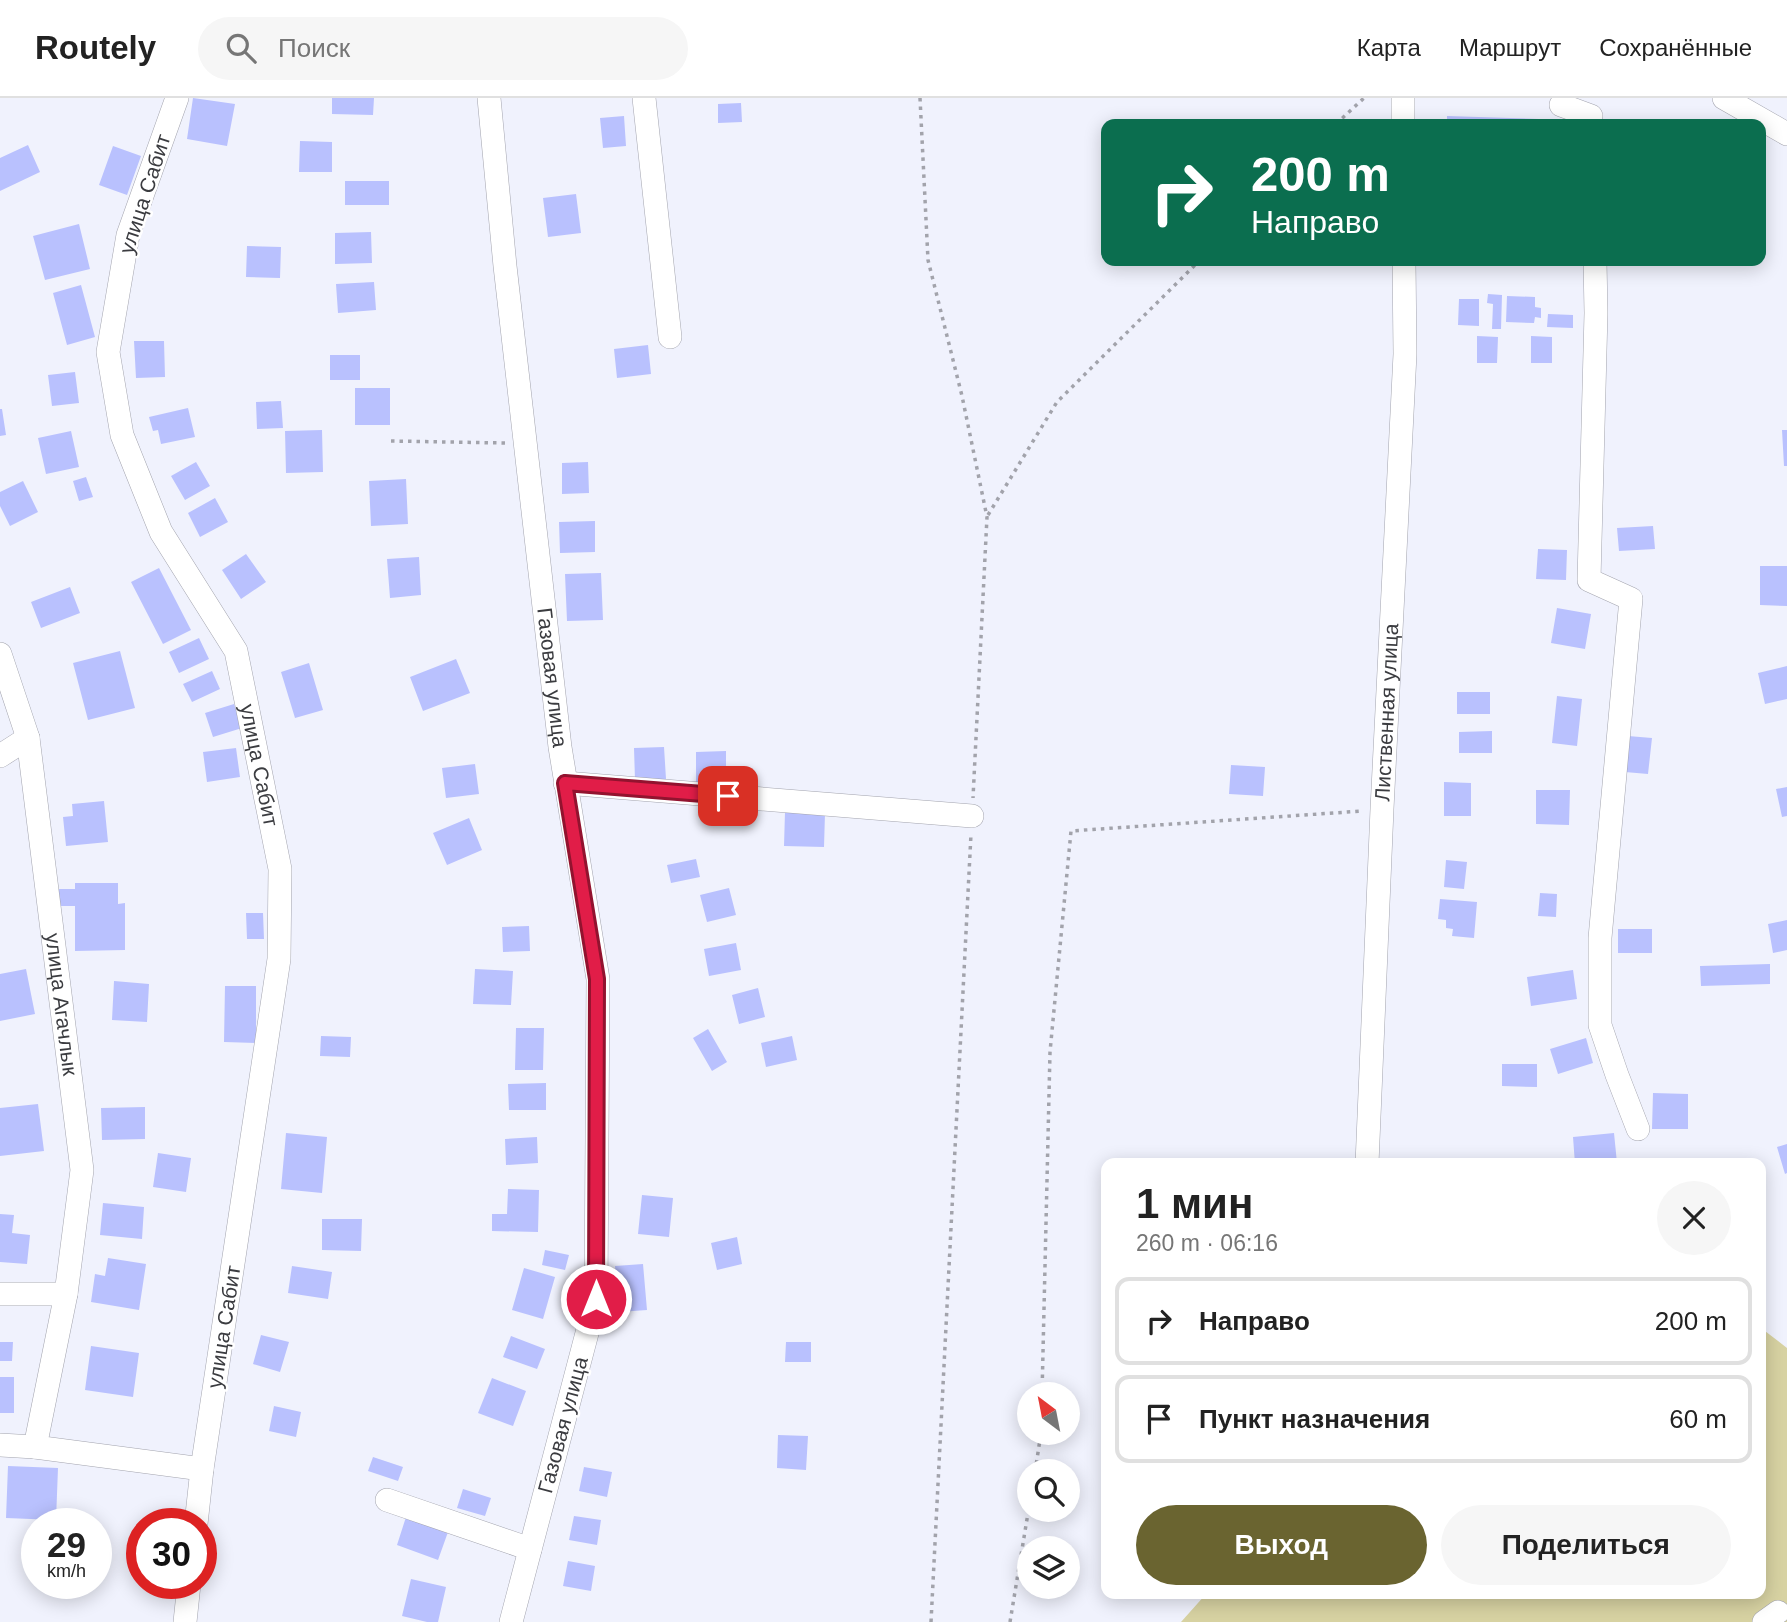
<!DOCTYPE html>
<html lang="ru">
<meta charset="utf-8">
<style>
body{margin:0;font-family:Helvetica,sans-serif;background:#f6f6f6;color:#222;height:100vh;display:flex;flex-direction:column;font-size:26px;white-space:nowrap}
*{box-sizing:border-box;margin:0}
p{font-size:23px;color:#767676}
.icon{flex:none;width:38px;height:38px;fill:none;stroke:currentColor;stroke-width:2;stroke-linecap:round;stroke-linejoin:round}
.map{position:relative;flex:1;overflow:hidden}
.details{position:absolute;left:1101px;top:1060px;width:665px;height:441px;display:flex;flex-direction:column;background:#fff;border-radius:14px;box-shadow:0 4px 18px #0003}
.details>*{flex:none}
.hud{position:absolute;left:1101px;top:21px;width:665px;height:147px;border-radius:14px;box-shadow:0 4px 18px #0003;background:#0b6e4f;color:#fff;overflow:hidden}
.needle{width:46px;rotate:328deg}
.buttons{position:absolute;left:1017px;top:1284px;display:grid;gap:14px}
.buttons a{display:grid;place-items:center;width:63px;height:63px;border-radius:50%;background:#fff;box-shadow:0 4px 18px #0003;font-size:35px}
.speed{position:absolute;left:21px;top:1410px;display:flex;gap:14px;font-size:35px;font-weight:700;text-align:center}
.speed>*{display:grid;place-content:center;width:91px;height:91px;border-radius:50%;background:#fff;box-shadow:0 4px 18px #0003;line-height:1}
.speed small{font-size:18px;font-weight:400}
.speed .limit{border:10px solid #d22;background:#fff;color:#111}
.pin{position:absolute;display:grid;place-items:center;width:60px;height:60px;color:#fff;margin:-30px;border-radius:14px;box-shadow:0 4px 10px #0006}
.me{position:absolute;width:77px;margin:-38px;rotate:0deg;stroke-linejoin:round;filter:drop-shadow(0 0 5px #0008)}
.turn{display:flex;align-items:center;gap:24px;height:147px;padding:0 35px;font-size:32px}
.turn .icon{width:91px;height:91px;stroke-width:2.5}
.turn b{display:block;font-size:49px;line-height:60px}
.round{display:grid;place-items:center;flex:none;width:74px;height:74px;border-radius:37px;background:#f6f6f6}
.overview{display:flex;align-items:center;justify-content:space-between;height:119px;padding:0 35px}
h1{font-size:42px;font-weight:600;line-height:52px}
.primary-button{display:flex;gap:14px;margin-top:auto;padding:14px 35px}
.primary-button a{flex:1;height:80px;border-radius:42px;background:#6a6430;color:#fff;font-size:28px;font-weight:600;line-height:80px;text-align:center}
.primary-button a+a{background:#f6f6f6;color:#222}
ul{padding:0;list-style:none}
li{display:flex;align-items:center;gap:21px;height:88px;margin:0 14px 10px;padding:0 21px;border:4px solid #e0e0e0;border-radius:14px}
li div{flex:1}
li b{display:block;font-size:26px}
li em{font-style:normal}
header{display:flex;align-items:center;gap:42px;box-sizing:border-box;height:98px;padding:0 35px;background:#fff;border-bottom:2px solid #e0e0e0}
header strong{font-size:33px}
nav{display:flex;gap:38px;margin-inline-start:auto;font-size:24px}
.search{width:490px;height:63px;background:#f6f6f6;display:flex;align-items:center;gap:18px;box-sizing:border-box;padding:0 24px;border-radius:38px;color:#767676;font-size:26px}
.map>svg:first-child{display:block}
</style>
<header>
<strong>Routely</strong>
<div class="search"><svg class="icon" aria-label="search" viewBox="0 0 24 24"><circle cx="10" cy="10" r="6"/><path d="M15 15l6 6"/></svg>Поиск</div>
<nav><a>Карта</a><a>Маршрут</a><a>Сохранённые</a></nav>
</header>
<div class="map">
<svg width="1787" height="1524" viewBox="0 0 1787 1524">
<rect width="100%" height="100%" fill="#f0f2fd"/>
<path fill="#d7d2a2" d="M1761,1230L1787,1250V1524H1181L1206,1496H1760Z"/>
<path fill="#b9c1fe" d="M193,0L235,6L227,48L187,41Z
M332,0H374L373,17L332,16Z
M741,5L742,24L718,25V6Z
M624,18L626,48L603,50L600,20Z
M1447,18L1568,22V26H1447Z
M300,43L332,44V74H299Z
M28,47L40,74L0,93V60Z
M113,48L141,58L127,97L99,87Z
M345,83H389V107H345Z
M576,96L581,135L548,139L543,100Z
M79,126L90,171L45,182L33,138Z
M371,134L372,165L335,166V135Z
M247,148L281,149L280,180L246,179Z
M374,184L376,212L338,215L336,186Z
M81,187L95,239L67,247L53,195Z
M1488,196L1502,197L1501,231H1492L1493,206L1487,205Z
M1507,198L1535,199V209L1541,210V220L1535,219L1534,225L1506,224Z
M1459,201H1479V228L1458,227Z
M1548,216L1573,217V230L1547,229Z
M1477,238L1498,239L1497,265H1477Z
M1531,238L1552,239V265H1531Z
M134,243H164L165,279L136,280Z
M648,247L651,276L617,280L614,251Z
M330,257H360V282H330Z
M75,274L79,305L52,308L48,277Z
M355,290H390V327H355Z
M281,303L283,330L257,331L256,304Z
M188,310L195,339L161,346L158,332L153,333L149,319Z
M0,311H2L6,337L0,338Z
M322,332L323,374L286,375L285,333Z
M1782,332H1787V368H1784Z
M71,333L79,369L46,376L38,340Z
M196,364L210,388L185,402L171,378Z
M588,364L589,395L562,396V365Z
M86,379L93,399L79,403L73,383Z
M406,381L408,426L371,428L369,383Z
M23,383L38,414L10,428L0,408V394Z
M215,400L228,424L200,439L188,415Z
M595,423V454L560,455L559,424Z
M1653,428L1655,451L1619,453L1617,430Z
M1538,451L1567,452L1566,482L1536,481Z
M246,456L266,484L241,501L222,472Z
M419,459L421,497L390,500L387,461Z
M1760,468H1787V508L1760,507Z
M159,470L191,532L163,546L131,484Z
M601,475L603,522L567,523L565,476Z
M70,489L80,515L41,530L31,504Z
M1557,510L1591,516L1585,551L1551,545Z
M199,540L209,561L179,575L169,554Z
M120,553L135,610L88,622L73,565Z
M456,561L470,595L423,613L410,579Z
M309,565L323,612L295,620L281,574Z
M1787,568V601L1765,606L1758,575Z
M212,573L220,591L192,604L183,586Z
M1457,594H1490V616H1457Z
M1557,598L1582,601L1577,648L1552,645Z
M234,606L242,630L213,639L205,615Z
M1492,633V655H1459V634Z
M1628,638L1652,640L1648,676L1625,674Z
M664,649L666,681L635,682L634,650Z
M236,650L240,679L207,684L203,654Z
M726,653V686H696V654Z
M475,666L479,696L446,700L442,670Z
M1231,667L1265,669L1263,698L1229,696Z
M1444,684L1471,685V718H1444Z
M1787,689V718L1782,719L1776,691Z
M1536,692H1570L1569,727L1536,726Z
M104,703L108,744L66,748L63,719L73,718L72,706Z
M785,714L825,715L824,749L784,748Z
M469,720L482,752L447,767L433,735Z
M696,761L700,779L671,785L667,767Z
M1446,762L1467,764L1464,791L1444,789Z
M75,785H118V806L125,805V852L75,853V808H54V791H75Z
M729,790L736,817L707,824L700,797Z
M1540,795L1557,796L1556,819L1538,818Z
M1440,801L1477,804L1474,840L1452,838L1453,831L1446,830V822L1438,821Z
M246,815H263L264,841H247Z
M1787,822V852L1773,855L1768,826Z
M529,828L530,853L503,854L502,829Z
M1618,831H1652V855H1618Z
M736,845L741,872L709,878L704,851Z
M1770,866V886L1701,888L1700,868Z
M26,871L35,916L0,923V876Z
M475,871L513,873L511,907L473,906Z
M1573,872L1577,901L1531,908L1527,879Z
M114,883L149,886L147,924L112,922Z
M225,888H256V945L224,944Z
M758,890L765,919L739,926L732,897Z
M516,930H544L543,972H515Z
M708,931L727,964L712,973L693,940Z
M321,938L351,939L350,959L320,958Z
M792,938L797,962L766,969L761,945Z
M1586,940L1593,965L1558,976L1550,951Z
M1502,966H1537V989L1502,988Z
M546,985V1012H509L508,986Z
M1653,995L1688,996V1031H1652Z
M38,1006L44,1053L0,1058V1010Z
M145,1009V1041L102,1042L101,1010Z
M286,1035L327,1039L322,1095L281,1091Z
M1614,1035L1617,1065L1575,1066L1573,1039Z
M537,1039L538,1065L506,1067L505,1041Z
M1787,1046V1075L1785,1076L1777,1049Z
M158,1055L191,1060L186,1094L153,1089Z
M508,1091L539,1092L538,1134L492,1133V1116H507Z
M642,1097L673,1100L669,1139L638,1136Z
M103,1105L144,1109L142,1141L100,1137Z
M0,1116L14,1117L12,1135L30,1137L27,1166L0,1164Z
M322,1121H362L361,1153L322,1152Z
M737,1139L742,1166L717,1172L711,1145Z
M545,1152L569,1157L565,1172L542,1167Z
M108,1160L146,1166L139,1212L91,1204L95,1176L105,1178Z
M643,1166L647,1212L619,1214L615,1168Z
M292,1168L332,1174L328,1201L288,1195Z
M524,1170L555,1179L543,1221L512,1212Z
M261,1237L289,1244L280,1274L253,1266Z
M511,1238L545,1251L537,1271L503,1259Z
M0,1244H13L12,1263H0Z
M786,1244H811V1264H785Z
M91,1248L139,1255L133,1299L85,1292Z
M0,1279H14V1315H0Z
M492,1280L526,1293L513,1328L478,1315Z
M274,1308L301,1314L296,1339L269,1333Z
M778,1337L808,1338L806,1372L777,1370Z
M373,1359L403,1369L398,1383L368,1373Z
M8,1368L58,1370L56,1422L6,1420Z
M584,1369L612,1374L607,1399L579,1393Z
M463,1391L491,1400L485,1418L457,1410Z
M574,1418L601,1422L597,1447L569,1442Z
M406,1419L448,1434L438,1462L397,1447Z
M568,1463L595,1468L591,1493L563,1488Z
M411,1481L446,1489L438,1524H427L402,1518Z"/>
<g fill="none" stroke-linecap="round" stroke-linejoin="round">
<g stroke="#a3a4ae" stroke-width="24">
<g id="minor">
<path id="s1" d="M177,0L128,137L108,254L122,337L161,434L236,553L280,771L279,861L202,1371L196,1426"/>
<path id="s2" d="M489,0L505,168L560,649L598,881L596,1201L511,1524"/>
<path d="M644,0L670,239"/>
<path d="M1403,0V26"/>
<path d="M1724,0L1787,36"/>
<path d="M1561,7L1591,18"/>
<path d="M1595,163L1596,215L1589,482L1631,501L1600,840V927L1617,977L1638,1031"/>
<path id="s3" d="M0,556L28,640L82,1072L66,1196H0"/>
<path d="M0,658L28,640"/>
<path d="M565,685L972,718"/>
<path id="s4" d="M1367,1066L1382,711L1405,256L1404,163"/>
<path d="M66,1196L35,1349L202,1371"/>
<path d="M0,1347L35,1349"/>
<path d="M387,1402L530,1451"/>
<path d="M185,1524L189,1486"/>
<path d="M1764,1524L1778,1514"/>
</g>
</g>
<path stroke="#a2a3ab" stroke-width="3.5" stroke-dasharray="3.5 5" stroke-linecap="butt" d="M920,0L928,162L962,298L987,419L973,700
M1336,26L1364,0
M391,343L505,345
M988,417L1057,304L1199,163
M1042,1297L1050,954L1071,733L1362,713
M1035,1374L1041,1335
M931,1524L971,736
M1010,1524L1029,1409"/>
<use href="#minor" stroke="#fff" stroke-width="23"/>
</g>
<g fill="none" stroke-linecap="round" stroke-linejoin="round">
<g stroke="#92132f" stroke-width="18">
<path id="route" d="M596,1201L597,881L565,685L728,698"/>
</g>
<use href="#route" stroke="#e11d48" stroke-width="12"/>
</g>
<g text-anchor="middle" stroke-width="5" stroke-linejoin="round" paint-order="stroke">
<g font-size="21" fill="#3b3c40" stroke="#fff">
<text transform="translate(145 96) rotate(-72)" y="7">улица Сабит</text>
<text dy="7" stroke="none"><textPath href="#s2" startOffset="583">Газовая улица</textPath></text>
<text dy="7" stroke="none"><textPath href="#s4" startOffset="452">Лиственная улица</textPath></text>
<text dy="7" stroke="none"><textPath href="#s1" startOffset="710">улица Сабит</textPath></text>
<text dy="7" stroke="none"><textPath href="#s3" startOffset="357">улица Агачлык</textPath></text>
<text transform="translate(224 1229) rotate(-81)" y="7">улица Сабит</text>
<text transform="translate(563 1327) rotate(-75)" y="7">Газовая улица</text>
</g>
</g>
</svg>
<div class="buttons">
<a><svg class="needle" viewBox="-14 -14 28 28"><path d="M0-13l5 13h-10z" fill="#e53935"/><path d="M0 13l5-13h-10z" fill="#767676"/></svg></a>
<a><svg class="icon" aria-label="search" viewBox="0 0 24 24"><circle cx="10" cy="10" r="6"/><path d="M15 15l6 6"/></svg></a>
<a><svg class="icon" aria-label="layers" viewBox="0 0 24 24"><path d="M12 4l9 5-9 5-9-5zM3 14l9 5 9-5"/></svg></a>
</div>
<div class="speed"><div>29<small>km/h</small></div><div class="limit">30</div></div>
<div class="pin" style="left:728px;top:698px;background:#d93025"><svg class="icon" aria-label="arrive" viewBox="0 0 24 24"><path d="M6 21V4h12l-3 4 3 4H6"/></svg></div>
<svg class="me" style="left:596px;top:1201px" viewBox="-20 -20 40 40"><circle r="17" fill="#e11d48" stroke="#fff" stroke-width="3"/><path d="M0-11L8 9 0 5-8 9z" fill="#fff"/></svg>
<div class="hud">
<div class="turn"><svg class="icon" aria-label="right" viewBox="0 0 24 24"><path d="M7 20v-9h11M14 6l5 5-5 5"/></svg><div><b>200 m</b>Направо</div></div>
</div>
<section class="details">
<div class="overview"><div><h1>1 мин</h1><p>260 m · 06:16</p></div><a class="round"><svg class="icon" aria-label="close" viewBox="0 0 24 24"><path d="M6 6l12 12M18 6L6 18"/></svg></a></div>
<ul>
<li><svg class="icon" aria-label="right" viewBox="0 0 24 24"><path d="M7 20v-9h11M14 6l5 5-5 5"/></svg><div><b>Направо</b></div><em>200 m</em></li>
<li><svg class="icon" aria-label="arrive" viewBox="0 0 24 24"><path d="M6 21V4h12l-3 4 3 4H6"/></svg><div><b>Пункт назначения</b></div><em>60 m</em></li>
</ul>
<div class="primary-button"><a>Выход</a><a>Поделиться</a></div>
</section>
</div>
